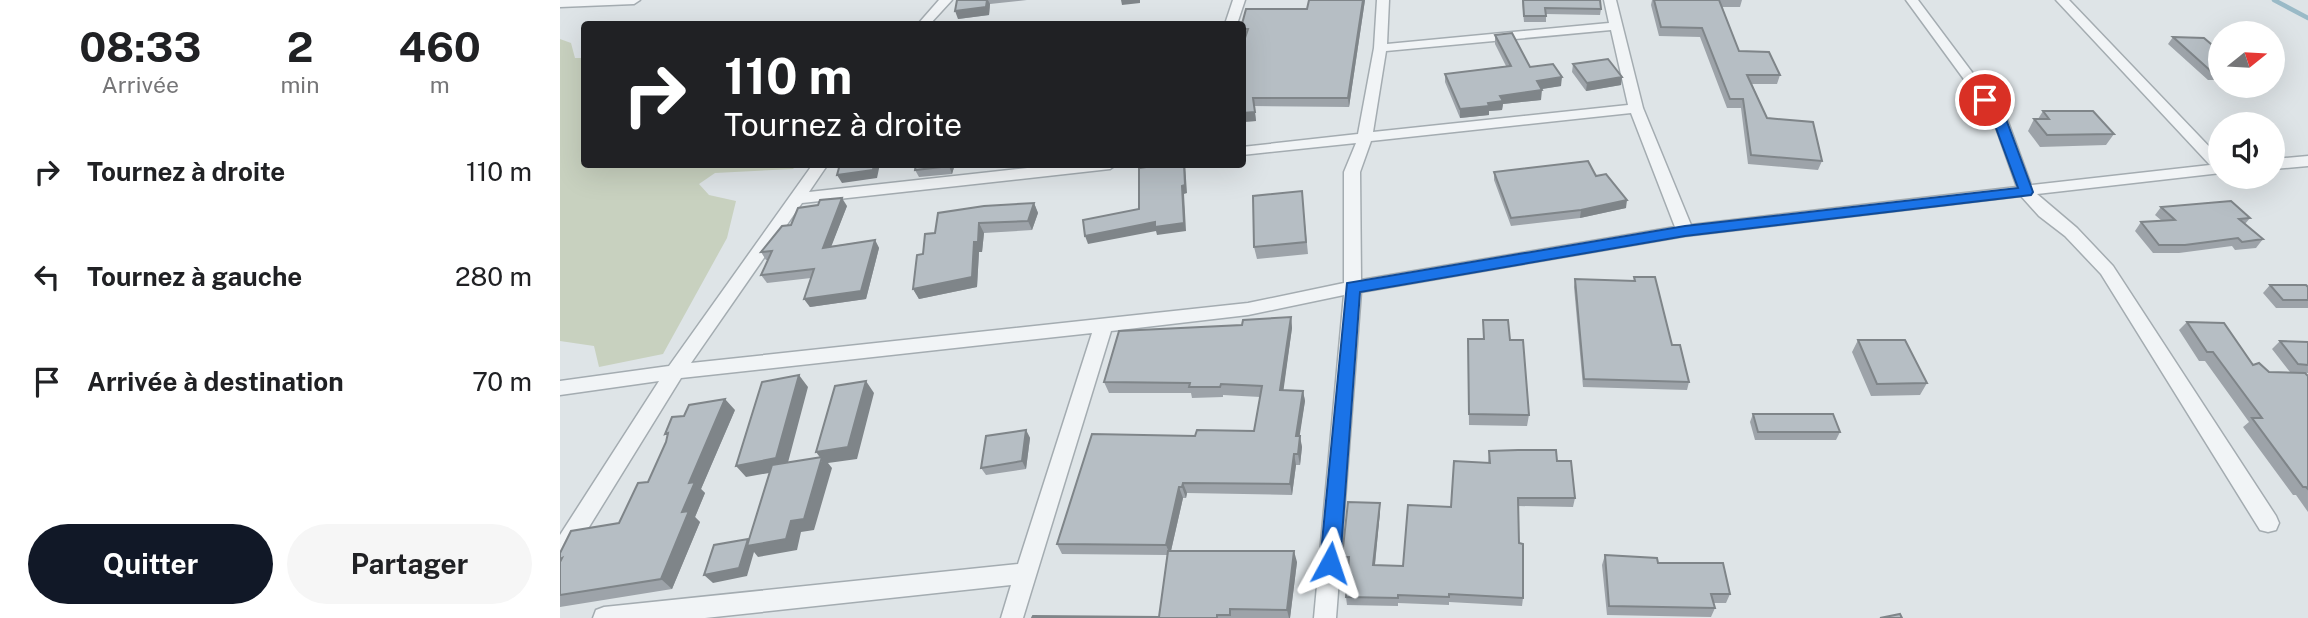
<!DOCTYPE html>
<html lang="fr">
<meta charset="utf-8">
<style>
body{margin:0;font-family:"Public Sans",sans-serif;background:#f6f6f6;color:#202124;height:100vh;display:flex;flex-direction:column;font-size:26px;white-space:nowrap}
*{box-sizing:border-box;margin:0}
p{font-size:23px;color:#757577}
.icon{flex:none;width:38px;height:38px;fill:none;stroke:currentColor;stroke-width:2;stroke-linecap:round;stroke-linejoin:round}
.map{position:relative;flex:1;overflow:hidden}
.details{display:flex;flex-direction:column;background:#fff;width:560px}
.details>*{flex:none}
.hud{position:absolute;left:21px;top:21px;width:665px;height:147px;border-radius:7px;box-shadow:0 7px 28px #0002;background:#202124;color:#fff;overflow:hidden}
.needle{width:46px;rotate:72deg}
.controls{position:absolute;left:1648px;top:21px;display:grid;gap:14px}
.controls a{display:grid;place-items:center;width:77px;height:77px;border-radius:50%;background:#fff;box-shadow:0 7px 28px #0002;font-size:35px}
.pin{position:absolute;display:grid;place-items:center;width:60px;height:60px;color:#fff;margin:-30px;border:4px solid #fff;border-radius:50%;box-shadow:0 2px 7px #0007}
.me{position:absolute;width:77px;margin:-38px;rotate:5deg;stroke-linejoin:round;filter:drop-shadow(0 0 5px #0008)}
.turn{display:flex;align-items:center;gap:24px;height:147px;padding:0 28px;font-size:32px}
.turn .icon{width:91px;height:91px;stroke-width:2.5}
.turn b{display:block;font-size:49px;line-height:60px}
.eta{display:flex;justify-content:space-evenly;align-items:center;height:119px;text-align:center}
.eta b{font-size:42px;font-weight:700;line-height:49px}
.cta{display:flex;gap:14px;margin-top:auto;padding:14px 28px}
.cta a{flex:1;height:80px;border-radius:42px;background:#111827;color:#fff;font-size:28px;font-weight:700;line-height:80px;text-align:center}
.cta a+a{background:#f6f6f6;color:#202124}
ul{padding:0;list-style:none}
li{display:flex;align-items:center;gap:21px;height:105px;padding:0 28px}
li div{flex:1}
li b{display:block;font-size:26px}
li em{font-style:normal}
main{display:flex;flex:1;min-height:0}
.map>svg:first-child{display:block}
</style>
<main>
<section class="details">
<div class="eta">
<div><b>08:33</b><p>Arrivée</p></div>
<div><b>2</b><p>min</p></div>
<div><b>460</b><p>m</p></div>
</div>
<ul>
<li><svg class="icon" aria-label="right" viewBox="0 0 24 24"><path d="M7 20v-9h11M14 6l5 5-5 5"/></svg><div><b>Tournez à droite</b></div><em>110 m</em></li>
<li><svg class="icon" aria-label="left" viewBox="0 0 24 24"><path d="M17 20v-9H6M10 6l-5 5 5 5"/></svg><div><b>Tournez à gauche</b></div><em>280 m</em></li>
<li><svg class="icon" aria-label="arrive" viewBox="0 0 24 24"><path d="M6 21V4h12l-3 4 3 4H6"/></svg><div><b>Arrivée à destination</b></div><em>70 m</em></li>
</ul>
<div class="cta"><a>Quitter</a><a>Partager</a></div>
</section>
<div class="map">
<svg width="1748" height="618" viewBox="0 0 1748 618">
<rect width="100%" height="100%" fill="#dee4e7"/>
<path fill="#c8d1bf" d="M0,39L11,43L15,58H24V164L237,165L233,169L155,173L139,184L149,195L176,201L167,238L103,354L39,367L34,346L0,341Z"/>
<g fill="none" stroke-linecap="round" stroke-linejoin="round">
<path stroke="#9abac7" stroke-width="4.5" d="M1714,0L1748,18"/>
<g stroke="#a4acb1" stroke-width="3">
<path id="street" d="M0,0H80L74,4L0,7Z
M379,0H392L370,24H358Z
M673,0H685L677,24H665Z
M817,0H829L827,44L1049,23L1044,0H1056L1083,108L1131,225L1457,187L1433,119L1346,0H1358L1447,119L1471,185L1650,165L1496,0H1509L1661,159V173L1477,194L1517,228L1553,266L1716,516L1719,523L1716,530L1708,532L1700,530L1541,274L1505,236L1479,216L1461,196L1125,236L801,292L776,618H754L784,295L688,315L551,331L463,618H441L451,585L145,618H33L36,610L44,607L458,564L532,333L121,378L8,561L0,564V535L99,381L0,395V381L109,366L253,164H268L249,192L503,164H557L550,169L242,203L131,363L688,303L784,283V172L796,143L682,155V147L798,134L814,48ZM1051,30L1068,105L813,132L826,51ZM1071,113L1115,227L801,280L800,172L811,141Z
M1748,156V166L1713,169V159Z"/>
</g>
<use href="#street" fill="#f1f4f6" fill-rule="evenodd"/>
</g>
<path fill="#9da3a9" d="M397,0H467L430,4L429,15L398,19Z
M749,0H805L789,107L694,106L696,121L682,122V47L685,37H682V24L747,9Z
M962,0H1040L1041,9L1040,15L986,14V22H964Z
M1092,0H1182L1180,7H1162L1179,51L1220,75L1217,84H1192L1207,118L1262,161L1258,170L1188,164L1181,108H1167L1140,37L1099,36L1091,5Z
M935,35L970,67L1001,86L981,89V100L943,104L942,110L929,111V115L900,118L885,82V74L946,66L935,44Z
M1613,37L1661,50V80H1648L1608,44Z
M1013,64L1061,85L1026,91L1012,72Z
M1713,67L1719,71L1713,79Z
M1483,111L1554,134L1546,145L1480,147L1468,131L1474,119H1478Z
M395,164L392,174L359,177L355,170Z
M934,172L1036,176L1066,208L1020,218L951,226L934,180Z
M474,203L478,213L472,230L424,233L422,252H419L417,287L359,299L353,289L363,254L375,233Z
M743,203L748,254L697,259L694,247Z
M287,206L271,246L315,240L319,248L306,299L250,307L244,299L251,278L207,283L201,275L208,260H206L201,252L231,225Z
M1601,207L1690,218L1685,224L1703,239L1696,248L1675,250L1672,246L1619,253H1593L1575,231L1581,222L1602,221L1595,215Z
M1074,277L1129,382L1127,390L1023,387L1014,287L1015,279L1074,281Z
M1710,285L1748,287V308H1716L1703,293Z
M731,317L732,328L723,390L743,391L745,401L739,436L742,447L740,465H736L732,495L627,493L626,498H623L611,551L737,562L730,618H472L599,617L607,555L502,554L497,544L635,436L694,431L700,397L663,395V397L632,398L631,393H549L544,382L682,325Z
M923,320L950,340L969,415L967,426L909,425L908,339H923Z
M1627,322L1693,365L1709,372H1730L1712,349L1720,341L1748,342V373H1745L1748,376V512L1736,495H1733L1683,427L1689,422L1645,361H1639L1619,330Z
M1298,340L1367,383L1360,395L1311,396L1292,352Z
M175,410L141,489L145,493L135,517L140,522L112,589L0,607V553L59,523L88,482Z
M1193,414L1280,432L1276,440H1195L1190,422Z
M466,430L470,438L466,469L426,475L421,468Z
M929,451L997,461L1015,498L1013,507L958,506L959,543L963,598L962,606L889,602V605L838,603V606L787,605L786,597L788,565H783L782,557L820,512L815,565L843,566L891,507L928,463Z
M1045,555L1098,563L1170,594L1166,603H1154L1155,608L1151,617L1047,615L1042,565Z"/>
<path fill="#7f8589" d="M427,0H428L430,4L429,15L398,19L395,11Z
M561,0H580V3L562,5Z
M803,0H805L789,107L788,98Z
M1002,77L1001,86L976,90L977,81Z
M1062,77L1061,85L1026,91L1027,83Z
M982,90L981,100L943,104L942,110L929,111V115L900,118V109L940,96Z
M695,112L696,121L682,122V113Z
M314,164H320L317,178L282,183L277,175Z
M389,164H395L392,174L389,166Z
M625,164L627,193L624,194L626,231L597,235L596,231L528,244L525,236L595,222L622,186Z
M282,198L287,206L268,255L263,248Z
M1067,200L1066,208L1020,218L1021,210Z
M474,203L478,213L472,230L468,221Z
M419,223L424,233L422,252H419L417,287L359,299L353,289L414,242Z
M315,240L319,248L306,299L250,307L244,299Z
M731,317L732,328L722,401L720,390Z
M239,375L248,387L226,470L186,477L176,466Z
M306,381L314,393L297,459L268,463L272,468L254,530L241,532L237,550L198,557L194,552L187,576L153,583L144,575L188,539L194,545L231,521L262,460L256,452Z
M743,391L745,401L738,447L736,436Z
M165,399L175,410L141,489L145,493L135,517L140,522L112,589L101,579L129,483Z
M466,430L470,438L466,469L462,461Z
M740,436L742,447L740,465L738,454Z
M734,454L736,465L732,495L730,484Z
M623,483L627,493L626,498L622,487Z
M619,487L623,498L610,555L606,545Z
M820,503V512L814,573L813,565Z
M734,551L737,562L730,618H729L727,610Z"/>
<path fill="#b6bec4" stroke="#7f8589" stroke-width="2" d="M397,0H427L426,7L395,11Z
M749,0H803L788,98H693L695,112L682,113V47L688,29H682V24L686,9H747Z
M963,0H1040L1041,9L985,8L986,16H964Z
M1094,0H1159L1179,51L1209,52L1220,75H1187L1207,118L1253,122L1262,161L1191,155L1183,99H1170L1142,28L1101,27Z
M952,33L970,67L993,64L1002,77L977,81L982,90L940,96L943,101L928,103L929,106L900,109L885,74L951,66L935,35Z
M1613,37L1644,38L1658,50H1661V73H1653Z
M1048,59L1062,77L1027,83L1013,64Z
M1483,111H1533L1554,134L1487,135L1474,119H1489Z
M1028,161L1036,176L1046,174L1067,200L1021,210L951,218L934,172Z
M280,164H314L313,170L277,175Z
M356,164H389V166L355,170Z
M608,164H624L625,185L622,186L624,223L595,227V222L525,236L523,220L579,209V168Z
M742,191L746,242L694,247L693,196Z
M282,198L263,248L315,240L301,291L244,299L254,269L201,275L212,251L201,252L222,226L231,225L238,208L258,205L260,200Z
M1671,201L1690,218L1679,219L1703,239L1682,242L1678,238L1625,245H1599L1581,222L1615,220L1601,207Z
M474,203L468,221L419,223L418,242H414L412,277L353,289L357,255L363,254L365,234L375,233L378,213L424,206Z
M1074,277H1095L1112,345H1120L1129,382L1024,379L1015,279L1075,281Z
M1710,285H1746L1748,287V300H1723Z
M731,317L720,390L743,391L736,436H740L738,454H734L730,484L623,483L622,487H619L606,545L497,544L532,434L635,436L637,430L694,431L702,386L661,384L660,387H629L630,383L544,382L559,331L682,325L683,320Z
M923,320H948L950,340H963L969,415L909,414L908,339H924Z
M1627,322L1664,323L1693,365L1699,363L1709,372L1745,373L1748,376V489L1746,487H1743L1692,418H1702L1653,352H1647Z
M1298,340H1345L1367,383L1317,384Z
M1720,341L1748,342V365L1738,364Z
M239,375L216,458L176,466L202,382Z
M306,381L288,447L256,452L275,386Z
M165,399L129,483L135,482L122,512L129,511L101,579L0,595V562L2,558L0,559V553L11,531L59,523L78,483L88,482L106,442L108,433L105,434L112,417L124,416L129,405Z
M1193,414H1273L1280,432H1198Z
M466,430L462,461L421,468L426,436Z
M958,450H996L997,461H1011L1015,498H958L959,543L963,544V598L889,594V597L838,595V598L786,597L789,557H782L788,502L820,503L813,565L843,566L848,505L891,507L894,461L930,463L929,451Z
M262,457L244,519L231,521L226,539L187,546L212,465Z
M188,539L179,568L144,575L154,545Z
M608,551H734L727,610L670,609V615H657V618H472L473,616L599,617Z
M1045,555L1097,558L1098,563H1163L1170,594H1151L1155,608L1049,606Z
M1340,614L1342,618H1320Z"/>
<path fill="#1a73e8" stroke="#114b97" stroke-width="2" d="M1425,96L1429,97L1446,119L1473,192L1471,195L1125,236L800,292L780,563L777,569L770,572L763,569L760,563L787,283L1125,226L1458,188L1433,120L1419,100Z"/>
</svg>
<div class="controls">
<a><svg class="needle" viewBox="-14 -14 28 28"><path d="M0-13l5 13h-10z" fill="#e53935"/><path d="M0 13l5-13h-10z" fill="#757577"/></svg></a>
<a><svg class="icon" aria-label="sound" viewBox="0 0 24 24"><path d="M4 9h4l5-4v14l-5-4H4zM17 9q2 3 0 6"/></svg></a>
</div>
<div class="pin" style="left:1425px;top:100px;background:#d93025"><svg class="icon" aria-label="arrive" viewBox="0 0 24 24"><path d="M6 21V4h12l-3 4 3 4H6"/></svg></div>
<svg class="me" style="left:770px;top:563px" viewBox="-20 -20 40 40"><path d="M0-17L14 15 0 8-14 15z" fill="#1a73e8" stroke="#fff" stroke-width="4"/></svg>
<div class="hud">
<div class="turn"><svg class="icon" aria-label="right" viewBox="0 0 24 24"><path d="M7 20v-9h11M14 6l5 5-5 5"/></svg><div><b>110 m</b>Tournez à droite</div></div>
</div>
</div>
</main>
